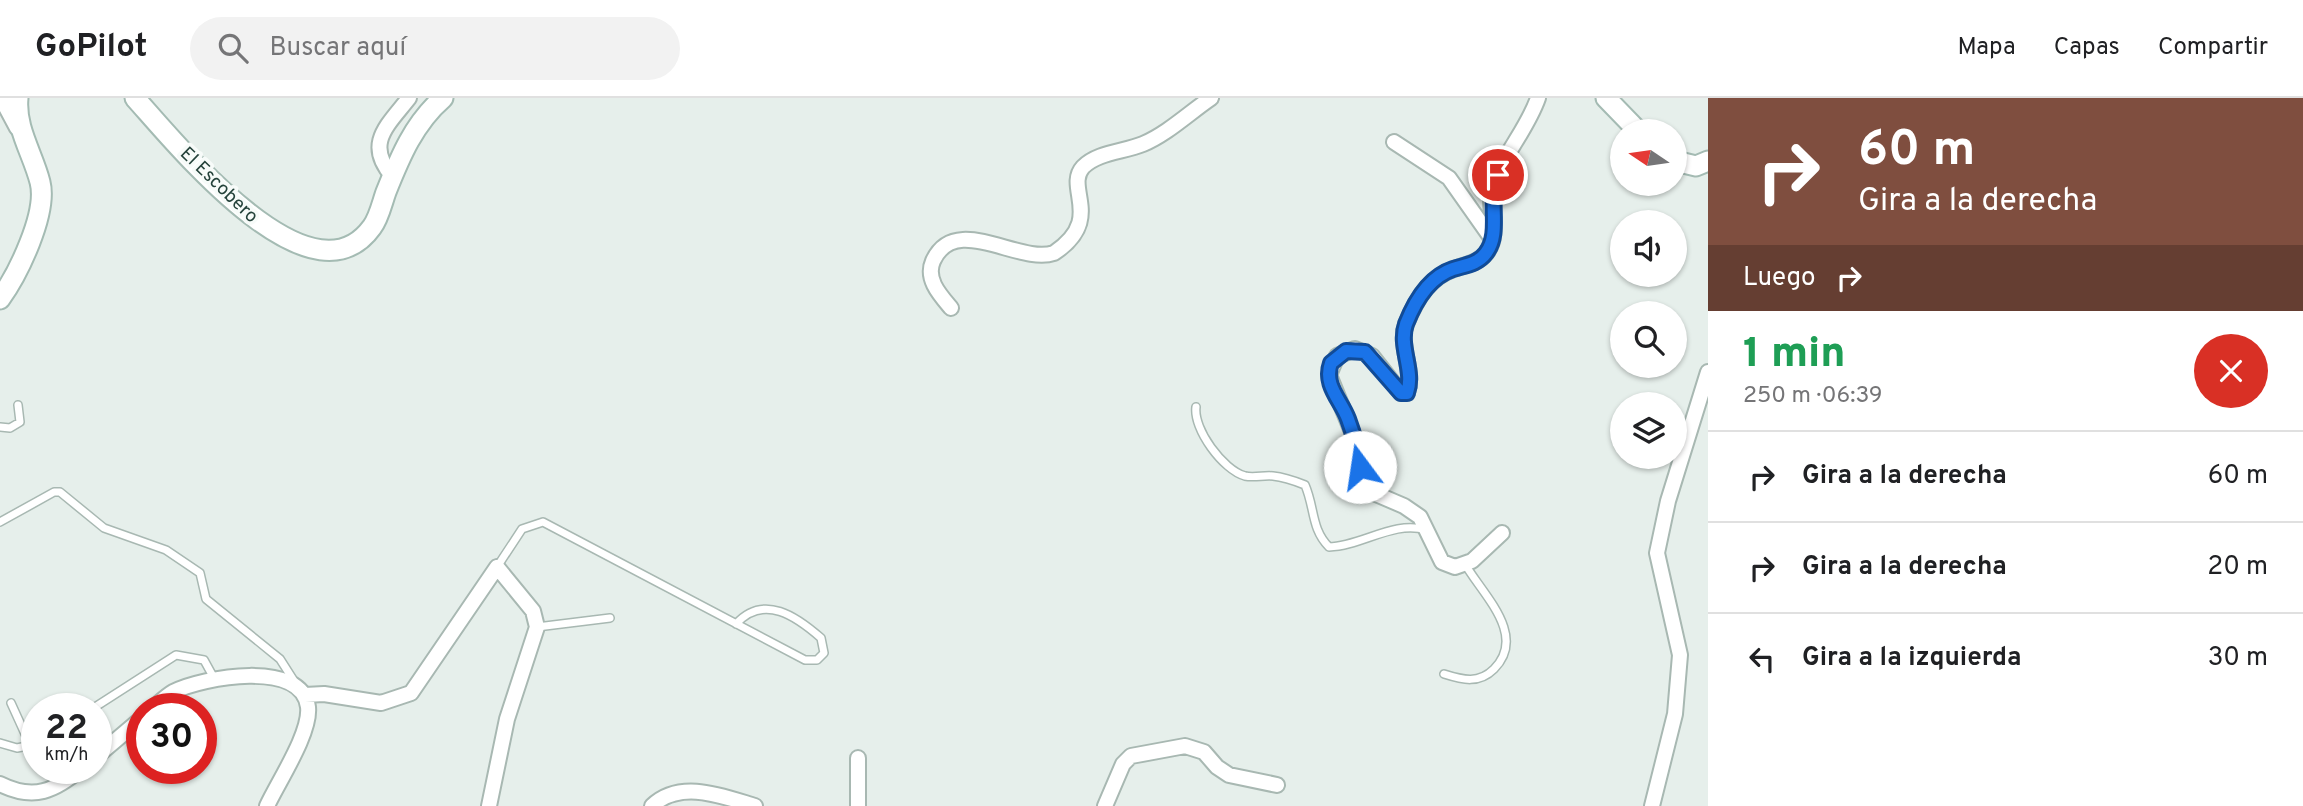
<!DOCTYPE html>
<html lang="es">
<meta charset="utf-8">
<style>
body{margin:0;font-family:Overpass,sans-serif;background:#f2f2f2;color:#202124;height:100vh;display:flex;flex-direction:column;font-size:26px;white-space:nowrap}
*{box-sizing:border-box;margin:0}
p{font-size:23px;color:#757577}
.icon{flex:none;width:38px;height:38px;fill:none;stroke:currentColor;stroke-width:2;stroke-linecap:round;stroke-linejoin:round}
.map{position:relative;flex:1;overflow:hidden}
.sheet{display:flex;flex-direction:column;background:#fff;width:595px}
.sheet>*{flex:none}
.banner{background:#7f4e3f;color:#fff;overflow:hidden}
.needle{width:46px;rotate:283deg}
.controls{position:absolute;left:1610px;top:21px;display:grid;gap:14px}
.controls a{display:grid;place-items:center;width:77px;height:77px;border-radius:50%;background:#fff;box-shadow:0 2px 5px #0004;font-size:35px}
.speed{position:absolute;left:21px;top:595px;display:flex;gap:14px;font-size:35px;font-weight:700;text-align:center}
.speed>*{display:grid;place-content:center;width:91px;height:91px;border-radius:50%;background:#fff;box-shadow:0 2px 5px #0004;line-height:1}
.speed small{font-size:18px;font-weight:400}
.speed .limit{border:10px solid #d22;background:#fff;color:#111}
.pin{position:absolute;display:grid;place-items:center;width:60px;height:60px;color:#fff;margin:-30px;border:4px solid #fff;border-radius:50%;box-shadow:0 2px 7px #0007}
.me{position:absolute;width:77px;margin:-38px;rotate:346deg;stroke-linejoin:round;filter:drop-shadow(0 0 5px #0008)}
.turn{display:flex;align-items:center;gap:24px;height:147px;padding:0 35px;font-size:32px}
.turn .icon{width:91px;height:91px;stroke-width:2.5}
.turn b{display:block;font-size:49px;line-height:60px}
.then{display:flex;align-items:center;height:66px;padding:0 35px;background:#0003;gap:14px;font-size:26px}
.round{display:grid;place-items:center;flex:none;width:74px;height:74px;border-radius:37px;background:#f2f2f2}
.head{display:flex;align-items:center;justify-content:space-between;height:119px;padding:0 35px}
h1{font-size:42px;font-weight:800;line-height:52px;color:#1e9e55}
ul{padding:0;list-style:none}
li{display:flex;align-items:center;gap:21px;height:91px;padding:0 35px;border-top:2px solid #e0e0e0}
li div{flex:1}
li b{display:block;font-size:26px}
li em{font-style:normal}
header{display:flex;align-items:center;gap:42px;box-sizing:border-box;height:98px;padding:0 35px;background:#fff;border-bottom:2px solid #e0e0e0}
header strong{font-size:33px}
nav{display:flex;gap:38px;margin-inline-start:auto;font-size:24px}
.search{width:490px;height:63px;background:#f2f2f2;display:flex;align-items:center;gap:18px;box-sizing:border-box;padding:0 24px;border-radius:38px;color:#757577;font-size:26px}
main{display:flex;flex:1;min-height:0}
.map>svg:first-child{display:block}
</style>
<header>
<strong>GoPilot</strong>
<div class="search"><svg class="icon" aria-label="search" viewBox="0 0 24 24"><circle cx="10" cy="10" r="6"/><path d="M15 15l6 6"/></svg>Buscar aquí</div>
<nav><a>Mapa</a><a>Capas</a><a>Compartir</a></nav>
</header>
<main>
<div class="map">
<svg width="1708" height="708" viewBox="0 0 1708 708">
<rect width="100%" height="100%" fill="#e6efeb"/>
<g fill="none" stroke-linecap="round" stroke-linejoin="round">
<g stroke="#a8b8b2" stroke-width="10">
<path id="service" d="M1196,309C1193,331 1223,372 1245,378C1254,380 1264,377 1273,378C1284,379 1295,383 1305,387C1315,410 1311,431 1329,449C1362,448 1394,422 1426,432
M0,329L10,330L20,324L18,307
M0,424L54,394H60L104,430L166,452L200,475L206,501L280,561L294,583
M497,469L522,431L543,424L805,562H817L824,555L821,540C797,519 764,495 736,526
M537,529L610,520
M1444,576C1463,582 1479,586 1494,571C1528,537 1482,496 1465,466
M11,605L31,649
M92,611L176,557L204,562L215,582
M0,645L17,650L37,646"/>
</g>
<g stroke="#a8b8b2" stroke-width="18">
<path id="minor" d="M1,0L17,30
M1394,44L1449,80L1492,141
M393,79C364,46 387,28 409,0
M951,210C940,197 925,181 933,163C955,114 1019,167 1054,155C1105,121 1064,90 1083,69C1098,54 1124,54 1143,46C1167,36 1189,15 1211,0
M1502,435L1472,463L1455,469L1442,464L1420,419L1404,408L1376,396L1366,385L1357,346L1329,277L1337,258L1355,251L1372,258L1401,295H1407C1415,273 1398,248 1406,226C1416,202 1429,179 1454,171C1466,166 1478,166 1487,154C1501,135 1487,112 1492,91C1501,59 1527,32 1538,0
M305,597L324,596L381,605L411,595L497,469L533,513L537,529L507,621L489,708
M152,611C159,605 166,598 173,594C203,579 302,561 308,609C311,635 278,684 267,708
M96,659L142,620
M0,686C34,703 55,693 82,670
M652,708C680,681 722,698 755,708
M858,708V660
M1105,708L1123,666L1131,658L1185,648L1204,654L1217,669L1229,677L1277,687
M1652,708L1675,616L1680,557L1657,455L1668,403L1708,274"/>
</g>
<g stroke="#a4bbb3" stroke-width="23">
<path id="secondary" d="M135,0C174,43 311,214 372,129C379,120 382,105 386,94C400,59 414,25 443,0
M1606,0L1638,33
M1675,63L1696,68L1708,63
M0,201C18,176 48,115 40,84C33,56 15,30 18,0"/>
</g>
<use href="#service" stroke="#fff" stroke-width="7"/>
<use href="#minor" stroke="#fff" stroke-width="14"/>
<use href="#secondary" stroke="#fff" stroke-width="19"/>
</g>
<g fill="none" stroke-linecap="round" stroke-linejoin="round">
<g stroke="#114b97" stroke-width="18">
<path id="route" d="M1360,369C1358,352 1354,337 1348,321C1341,302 1323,287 1331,265L1346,253L1365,254L1401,295H1407C1415,273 1398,248 1406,226C1415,203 1429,179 1453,171C1466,167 1478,166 1486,155C1502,134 1487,103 1498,77"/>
</g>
<use href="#route" stroke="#1a73e8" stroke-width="12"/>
</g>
<g text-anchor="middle" stroke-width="7" stroke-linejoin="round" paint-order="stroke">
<g font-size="19" fill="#24423a" stroke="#f7fbf9">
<text transform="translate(220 86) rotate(44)" y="7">El Escobero</text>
</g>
</g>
</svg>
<div class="controls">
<a><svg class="needle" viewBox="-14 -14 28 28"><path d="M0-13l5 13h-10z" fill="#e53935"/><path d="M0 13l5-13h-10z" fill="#757577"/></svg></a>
<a><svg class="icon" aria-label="sound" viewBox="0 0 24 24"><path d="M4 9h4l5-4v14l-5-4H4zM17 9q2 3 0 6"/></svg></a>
<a><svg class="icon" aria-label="search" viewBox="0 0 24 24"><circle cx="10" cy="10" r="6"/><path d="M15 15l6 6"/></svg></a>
<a><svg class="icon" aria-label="layers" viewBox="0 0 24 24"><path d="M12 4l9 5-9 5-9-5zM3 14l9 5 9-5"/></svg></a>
</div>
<div class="speed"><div>22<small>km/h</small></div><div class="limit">30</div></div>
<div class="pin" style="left:1498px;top:77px;background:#d93025"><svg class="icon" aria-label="arrive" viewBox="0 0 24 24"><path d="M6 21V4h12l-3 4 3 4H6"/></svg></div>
<svg class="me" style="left:1360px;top:369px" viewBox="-20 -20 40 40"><circle r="19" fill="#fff"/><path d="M0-13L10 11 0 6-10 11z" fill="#1a73e8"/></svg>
</div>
<section class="sheet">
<div class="banner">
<div class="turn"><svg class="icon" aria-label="right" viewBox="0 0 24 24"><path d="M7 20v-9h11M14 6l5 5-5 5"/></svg><div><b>60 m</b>Gira a la derecha</div></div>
<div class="then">Luego<svg class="icon" aria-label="right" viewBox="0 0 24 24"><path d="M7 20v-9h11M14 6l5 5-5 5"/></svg></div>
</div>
<div class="head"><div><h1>1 min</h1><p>250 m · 06:39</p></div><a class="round" style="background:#d93025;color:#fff"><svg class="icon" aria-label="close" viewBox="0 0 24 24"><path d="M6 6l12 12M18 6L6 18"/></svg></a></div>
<ul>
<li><svg class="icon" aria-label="right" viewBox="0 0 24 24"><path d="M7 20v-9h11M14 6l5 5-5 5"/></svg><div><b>Gira a la derecha</b></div><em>60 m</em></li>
<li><svg class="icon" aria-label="right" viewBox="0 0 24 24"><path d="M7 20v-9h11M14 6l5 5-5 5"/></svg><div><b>Gira a la derecha</b></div><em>20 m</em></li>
<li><svg class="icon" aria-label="left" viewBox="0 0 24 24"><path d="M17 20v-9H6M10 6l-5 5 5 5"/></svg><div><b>Gira a la izquierda</b></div><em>30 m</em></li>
</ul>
</section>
</main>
